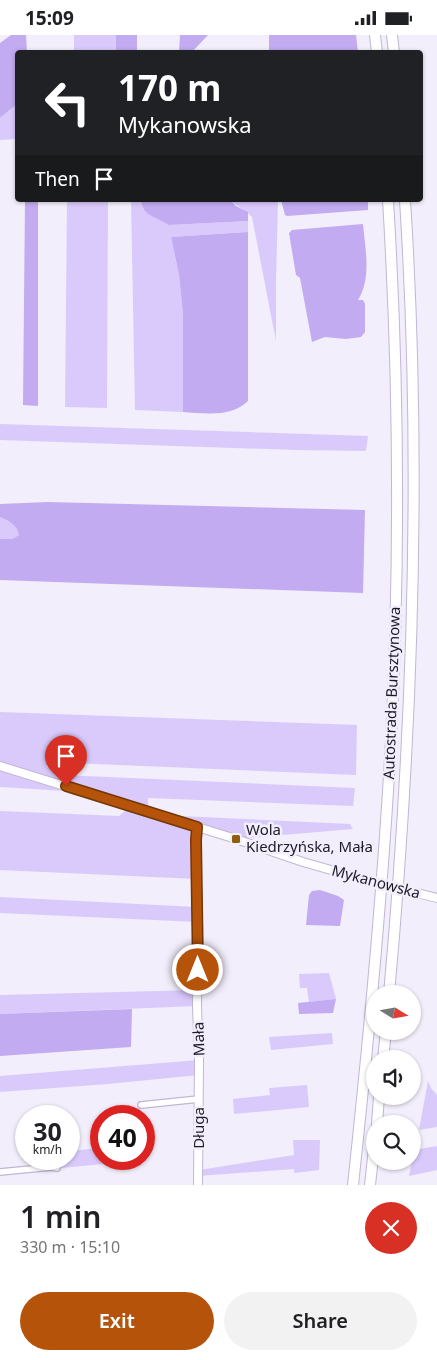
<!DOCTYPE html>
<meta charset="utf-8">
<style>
body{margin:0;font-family:"Noto Sans",sans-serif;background:#f2f2f2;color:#202124;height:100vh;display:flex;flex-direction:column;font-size:19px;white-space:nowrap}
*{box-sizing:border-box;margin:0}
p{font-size:16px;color:#757577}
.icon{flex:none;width:28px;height:28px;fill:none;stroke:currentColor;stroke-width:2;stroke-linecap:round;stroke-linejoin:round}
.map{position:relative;height:1150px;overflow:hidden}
.drawer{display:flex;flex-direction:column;background:#fff;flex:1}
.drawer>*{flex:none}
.hud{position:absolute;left:15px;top:15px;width:408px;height:152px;border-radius:5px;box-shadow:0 1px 4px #0004;background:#202124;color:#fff;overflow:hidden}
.needle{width:32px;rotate:101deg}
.controls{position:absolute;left:366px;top:950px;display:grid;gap:10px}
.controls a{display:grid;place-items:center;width:55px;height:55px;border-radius:50%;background:#fff;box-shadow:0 1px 4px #0004;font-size:25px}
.speed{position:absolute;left:15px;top:1070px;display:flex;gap:10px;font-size:25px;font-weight:700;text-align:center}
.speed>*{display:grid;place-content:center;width:65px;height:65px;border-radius:50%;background:#fff;box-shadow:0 1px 4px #0004;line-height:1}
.speed small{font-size:12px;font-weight:400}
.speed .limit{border:8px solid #d22;background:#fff;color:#111}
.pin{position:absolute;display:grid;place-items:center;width:42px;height:42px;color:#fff;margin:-51px -21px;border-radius:50% 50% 50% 0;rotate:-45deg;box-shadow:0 0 5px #0007}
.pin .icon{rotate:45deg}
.me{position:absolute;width:55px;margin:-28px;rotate:0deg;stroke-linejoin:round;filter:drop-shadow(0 0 4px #0008)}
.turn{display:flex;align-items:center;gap:18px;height:105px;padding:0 20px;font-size:22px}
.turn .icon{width:65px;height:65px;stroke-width:2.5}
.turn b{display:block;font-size:35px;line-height:42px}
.then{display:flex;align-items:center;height:48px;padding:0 20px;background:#0003;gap:10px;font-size:19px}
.round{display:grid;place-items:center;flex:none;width:52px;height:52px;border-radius:26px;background:#f2f2f2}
.overview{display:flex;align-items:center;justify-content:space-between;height:85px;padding:0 20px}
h1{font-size:30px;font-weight:600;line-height:38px}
.button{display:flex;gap:10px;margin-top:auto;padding:10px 20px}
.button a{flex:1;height:58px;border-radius:30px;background:#b45309;color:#fff;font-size:20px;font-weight:600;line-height:58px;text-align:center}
.button a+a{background:#f2f2f2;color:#202124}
.status{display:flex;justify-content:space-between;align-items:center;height:35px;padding:0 25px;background:#fff;direction:ltr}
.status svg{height:14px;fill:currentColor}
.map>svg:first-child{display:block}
</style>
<div class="status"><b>15:09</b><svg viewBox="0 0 49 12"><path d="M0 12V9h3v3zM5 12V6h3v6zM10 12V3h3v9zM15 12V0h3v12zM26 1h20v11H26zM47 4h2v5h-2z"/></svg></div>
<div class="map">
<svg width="437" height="1150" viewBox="0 0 437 1150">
<rect width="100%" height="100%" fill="#f2eefb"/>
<path fill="#dacafc" d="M74,0H116V17H74Z
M17,69V104L0,105V83Z
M67,165H108L107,373L65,372Z
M131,165H140L144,175L169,190L248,186V197L171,202L179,240L183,279V377L135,375Z
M230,165H278L276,248V306L252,182C246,175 237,171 230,165Z
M0,389L368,401L366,416L296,415L0,405Z
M0,482C9,486 17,490 19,500L12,504H0Z
M0,677L357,690L356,740L47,727V732L54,738L62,740L355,753L353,771L148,763V771L154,774L180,781L350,789L353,794L236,804L197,792V844L0,835V776L119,781L125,776L127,771L82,757L0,752Z
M0,862L197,872L198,887L0,878Z
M329,938L336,964L309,967L307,953H300L299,939Z
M198,955L197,971L0,979V960Z
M332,998L333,1009L271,1015L269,1002Z
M199,1025V1040L108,1049L0,1057V1041Z
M428,1046L431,1053L437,1060V1092L419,1095Z
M307,1050L309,1072L234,1079L233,1064L270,1060L269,1053Z
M293,1105H320L319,1135L294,1138V1134L198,1141L199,1135L294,1120Z
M437,1111V1135L409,1141L414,1115Z
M101,1113V1124H114V1128L61,1133V1124H69V1116Z"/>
<path fill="#c2abf0" d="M11,0H26L27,17L18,18L17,69L0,83V8Z
M116,0H137V17H116Z
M180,0H208L192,17L179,18Z
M269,0H356L358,17H269Z
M25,165H38V371L23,370Z
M140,165H230L236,171L248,177V186L169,190L148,179L144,175Z
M281,165H368V175L287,181L285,180Z
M363,189C365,213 372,243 358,265H363L365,269V297L361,302L346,304L325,302L312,307L300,243L296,240L289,198L292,195Z
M248,197V366C230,383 205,378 183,377V279L179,240L171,202Z
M48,467L365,475L363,558L0,545V504H12L19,500C17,490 9,486 0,482V469Z
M320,855L338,861L344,865L340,891L306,890L309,860L312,856Z
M336,964L333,978L299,979L298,968Z
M132,974L131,1012L0,1021V979Z"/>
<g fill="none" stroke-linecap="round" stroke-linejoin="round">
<g stroke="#c0b7d4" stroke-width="8">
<path id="street" d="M141,1070L199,1064
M0,1137L52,1132L57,1133"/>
</g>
<g stroke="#c0b7d4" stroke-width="10">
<path id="secondary" d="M0,731L236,804L303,827L366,845
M197,792L196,805L198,887L197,971L199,1025L198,1150
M413,857L437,863"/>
</g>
<g stroke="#c0b7d4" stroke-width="12">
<path id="highway" d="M375,0L377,18
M392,0L394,18
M389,959C413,695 422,429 405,165
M383,1024L386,996
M377,1089L379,1061
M353,1150C369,1002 383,854 391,705C400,526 399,345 388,165
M370,1150L375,1104"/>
</g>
<use href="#street" stroke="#fff" stroke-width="5.5"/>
<use href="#secondary" stroke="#fff" stroke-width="8"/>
<use href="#highway" stroke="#fff" stroke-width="10"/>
<g stroke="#c0b7d4" stroke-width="10" stroke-linecap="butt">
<path id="secondary-bridge" d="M366,845L413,857"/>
</g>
<use href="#secondary-bridge" stroke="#fff" stroke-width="8"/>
</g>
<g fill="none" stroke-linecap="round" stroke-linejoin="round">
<g stroke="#753606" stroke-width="12">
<path id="route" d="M66,751L197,792L196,805L198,935"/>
</g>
<use href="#route" stroke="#b45309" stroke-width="9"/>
</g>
<rect fill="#905d0e" stroke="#f2eefb" stroke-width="2" x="231" y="799" width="10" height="10" rx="2.5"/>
<g text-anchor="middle" stroke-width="5" stroke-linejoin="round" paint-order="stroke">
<g font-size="15" fill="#1f1b26" stroke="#f2eefb">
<text transform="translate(392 658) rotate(-88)" y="5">Autostrada Bursztynowa</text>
<text transform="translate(376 847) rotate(15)" y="5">Mykanowska</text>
<text transform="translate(199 1004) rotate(-92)" y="5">Mała</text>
<text transform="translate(199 1093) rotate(-90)" y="5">Długa</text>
</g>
<g font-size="15" fill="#1f1b26" stroke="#f2eefb" text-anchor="start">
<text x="246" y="800">Wola<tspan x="246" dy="17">Kiedrzyńska, Mała</tspan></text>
</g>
</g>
</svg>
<div class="controls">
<a><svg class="needle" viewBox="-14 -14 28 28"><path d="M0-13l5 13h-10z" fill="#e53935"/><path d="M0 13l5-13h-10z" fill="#757577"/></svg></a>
<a><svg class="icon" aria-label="sound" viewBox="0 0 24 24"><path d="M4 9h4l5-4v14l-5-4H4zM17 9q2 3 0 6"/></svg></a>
<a><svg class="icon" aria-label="search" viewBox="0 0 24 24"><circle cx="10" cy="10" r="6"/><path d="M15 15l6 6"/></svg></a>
</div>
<div class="speed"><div>30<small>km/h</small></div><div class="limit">40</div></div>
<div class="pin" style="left:66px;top:751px;background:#d93025"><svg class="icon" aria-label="arrive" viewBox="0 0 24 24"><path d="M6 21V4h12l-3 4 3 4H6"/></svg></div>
<svg class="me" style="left:198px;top:935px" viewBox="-20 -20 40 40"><circle r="17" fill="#b45309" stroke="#fff" stroke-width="3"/><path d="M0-11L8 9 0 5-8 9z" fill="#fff"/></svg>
<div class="hud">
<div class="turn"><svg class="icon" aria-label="left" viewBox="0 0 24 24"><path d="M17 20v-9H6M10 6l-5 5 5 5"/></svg><div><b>170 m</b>Mykanowska</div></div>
<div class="then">Then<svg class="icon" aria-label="arrive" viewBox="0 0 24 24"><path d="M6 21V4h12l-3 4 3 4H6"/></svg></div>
</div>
</div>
<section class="drawer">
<div class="overview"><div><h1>1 min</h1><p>330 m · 15:10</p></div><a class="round" style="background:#d93025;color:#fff"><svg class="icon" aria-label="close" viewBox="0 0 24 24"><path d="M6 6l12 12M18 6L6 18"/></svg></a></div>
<div class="button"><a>Exit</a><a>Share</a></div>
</section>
